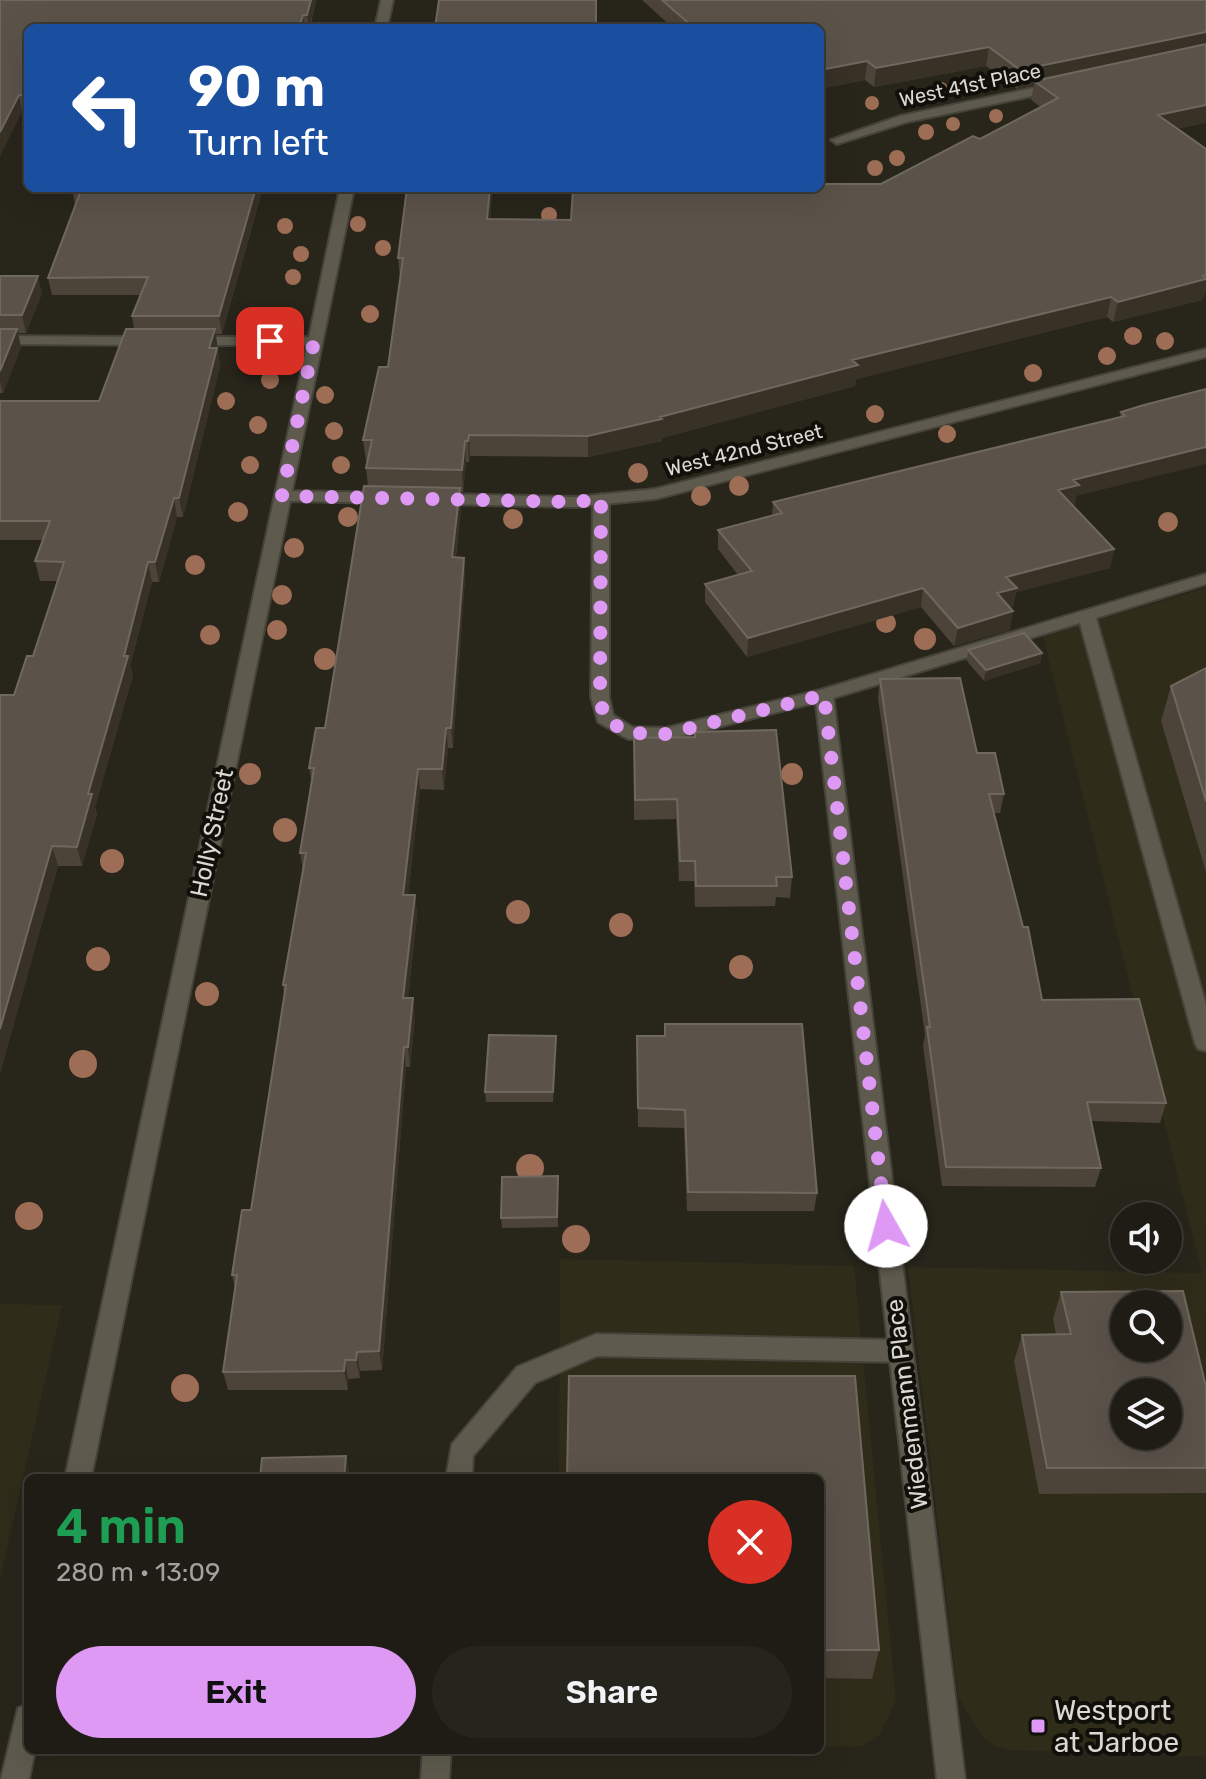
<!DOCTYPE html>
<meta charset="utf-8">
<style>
body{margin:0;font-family:Rubik,sans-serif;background:#26251d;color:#f1f3f6;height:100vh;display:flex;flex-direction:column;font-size:30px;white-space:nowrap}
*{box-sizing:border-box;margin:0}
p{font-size:26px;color:#a1a1a0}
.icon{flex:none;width:44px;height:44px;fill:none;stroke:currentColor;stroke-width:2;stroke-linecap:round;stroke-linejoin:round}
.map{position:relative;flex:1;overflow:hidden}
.details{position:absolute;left:24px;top:1474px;width:800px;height:280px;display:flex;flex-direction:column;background:#1e1c14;border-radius:12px;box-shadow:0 8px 32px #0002,0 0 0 2px #3c3a34}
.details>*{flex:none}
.banner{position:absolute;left:24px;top:24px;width:800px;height:168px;border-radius:12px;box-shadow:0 8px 32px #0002,0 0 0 2px #3c3a34;background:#1a4fa0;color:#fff;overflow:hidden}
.buttons{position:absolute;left:1110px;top:1202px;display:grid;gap:16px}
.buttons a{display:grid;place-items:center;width:72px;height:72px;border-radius:50%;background:#1e1c14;box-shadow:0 8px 32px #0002,0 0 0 2px #3c3a34;font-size:40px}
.pin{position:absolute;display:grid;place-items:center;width:68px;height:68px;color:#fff;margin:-34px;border-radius:16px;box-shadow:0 4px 12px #0006}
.me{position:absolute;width:88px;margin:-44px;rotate:353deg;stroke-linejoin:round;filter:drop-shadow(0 0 6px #0008)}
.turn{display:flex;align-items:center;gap:28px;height:168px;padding:0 32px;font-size:36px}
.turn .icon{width:104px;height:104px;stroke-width:2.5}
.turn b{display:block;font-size:56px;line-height:68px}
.round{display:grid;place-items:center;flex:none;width:84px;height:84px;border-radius:42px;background:#26251d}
.overview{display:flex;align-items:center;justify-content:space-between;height:136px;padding:0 32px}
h1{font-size:48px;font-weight:600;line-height:60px;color:#1e9e55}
.cta{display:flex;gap:16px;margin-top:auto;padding:16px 32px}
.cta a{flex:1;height:92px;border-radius:48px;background:#dd99f4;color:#111;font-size:32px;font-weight:600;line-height:92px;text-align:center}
.cta a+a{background:#26251d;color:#f1f3f6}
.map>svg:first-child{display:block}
</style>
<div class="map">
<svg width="1206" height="1779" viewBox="0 0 1206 1779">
<rect width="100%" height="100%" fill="#28261b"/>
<path fill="#2f2c1a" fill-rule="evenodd" d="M1206,588V1757L1008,1750L994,1746L982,1736L958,1697L908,1267L1202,1273L1043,636ZM1124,1304H1168V1348H1124ZM1124,1392H1168V1436H1124Z
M560,1259L854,1266L896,1701L879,1735L862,1746L820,1747V1478H559Z
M0,1304L62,1305L0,1580Z"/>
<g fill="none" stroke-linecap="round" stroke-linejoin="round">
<g stroke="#45433a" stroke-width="4">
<path id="lane" d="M601,494L609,499V697L613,715L632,727L666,728L820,690L1206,574V584L1096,618L1206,1005V1051L1198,1049L1195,1043L1080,623L830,699L666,740L628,739L598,722L591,697L593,499Z
M596,1334L901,1340L910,1343L913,1351L910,1359L901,1362L597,1356L535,1383L473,1456L472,1478H446L452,1444L517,1367Z
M423,1750H451L449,1779H421Z"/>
</g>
<g stroke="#45433a" stroke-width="4">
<path id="street" d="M381,0H393L387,28H375Z
M1057,83L1061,84V90L907,122L837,144L831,140L900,116Z
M340,188H354L292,491L388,493L396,498L388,503L290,501L91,1478H65L307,345H190L183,341L190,337H309Z
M0,336L146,337L153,341L146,345L0,344Z
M1206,349V357L655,499L576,507L436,504L428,499L436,494L576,497L655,489Z
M824,689L833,695L965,1779H937L815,695Z
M28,1704V1750H35L29,1779H1L18,1708Z"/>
</g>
<use href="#lane" fill="#5e5b4e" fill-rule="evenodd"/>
<use href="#street" fill="#5e5b4e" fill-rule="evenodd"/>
</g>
<g fill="#9d6d55">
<circle cx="941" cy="89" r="7"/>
<circle cx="872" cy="103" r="7"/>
<circle cx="996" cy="116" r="7"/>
<circle cx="953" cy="124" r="7"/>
<circle cx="926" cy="132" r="8"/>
<circle cx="897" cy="158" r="8"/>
<circle cx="875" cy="168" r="8"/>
<circle cx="549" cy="215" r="8"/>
<circle cx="358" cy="224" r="8"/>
<circle cx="285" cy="226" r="8"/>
<circle cx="383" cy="248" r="8"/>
<circle cx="301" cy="254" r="8"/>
<circle cx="293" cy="277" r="8"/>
<circle cx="370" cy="314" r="9"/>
<circle cx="1133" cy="336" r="9"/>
<circle cx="1165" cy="341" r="9"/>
<circle cx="1107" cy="356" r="9"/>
<circle cx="1033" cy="373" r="9"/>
<circle cx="270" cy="380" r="9"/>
<circle cx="325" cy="395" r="9"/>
<circle cx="226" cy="401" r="9"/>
<circle cx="875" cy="414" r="9"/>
<circle cx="258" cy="425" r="9"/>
<circle cx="334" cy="431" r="9"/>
<circle cx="947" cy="434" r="9"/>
<circle cx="250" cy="465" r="9"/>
<circle cx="341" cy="465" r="9"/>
<circle cx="638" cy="473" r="10"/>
<circle cx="739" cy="486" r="10"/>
<circle cx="701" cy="496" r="10"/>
<circle cx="238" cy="512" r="10"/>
<circle cx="348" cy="517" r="10"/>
<circle cx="513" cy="519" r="10"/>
<circle cx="1168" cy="522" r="10"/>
<circle cx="294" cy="548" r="10"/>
<circle cx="195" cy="565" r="10"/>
<circle cx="282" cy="595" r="10"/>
<circle cx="886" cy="623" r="10"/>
<circle cx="277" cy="630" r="10"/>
<circle cx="210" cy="635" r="10"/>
<circle cx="925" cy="639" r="11"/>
<circle cx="325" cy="659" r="11"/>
<circle cx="250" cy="774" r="11"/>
<circle cx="792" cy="774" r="11"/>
<circle cx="285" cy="830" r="12"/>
<circle cx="112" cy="861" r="12"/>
<circle cx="518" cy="912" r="12"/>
<circle cx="621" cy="925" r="12"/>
<circle cx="98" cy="959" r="12"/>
<circle cx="741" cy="967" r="12"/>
<circle cx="207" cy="994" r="12"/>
<circle cx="83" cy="1064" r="14"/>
<circle cx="530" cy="1168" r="14"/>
<circle cx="29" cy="1216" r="14"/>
<circle cx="576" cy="1239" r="14"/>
<circle cx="185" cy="1388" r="14"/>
</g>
<path fill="#4c4339" d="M0,0H316L310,28H28V111H22L0,156Z
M642,0H1206L1178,129L1204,295L1202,300L1113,322L1107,317L856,379L855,386L662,438V441L588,457L470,456L469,462H466L463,492H460L461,508L456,557L464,558L465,578L453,748H448L444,790L420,789L408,895H415L417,915L408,998L415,1018L410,1067H406L382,1370L360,1371V1378L348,1379V1390H228L223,1372L235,1288L232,1275L251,1210L284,994L283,985L303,870L300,853L312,784L309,768L325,728L368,486L366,468L368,461H366L363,440L388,367L400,278L398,258L407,188H492L490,219L571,220L881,184L980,139L1041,107L1031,100L1034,85L1017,89L986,66L874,87L865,80L820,89V28H673Z
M263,188L222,334H216L220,366L183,517H177L159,582H152L130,666L133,675L95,807L97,814L82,866H58L0,1073V695H14L33,656L57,581H40L35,561L43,540H0V401H99L134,329L132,316L141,295H52L48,278L75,206L73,193Z
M0,276L42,293L26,333H18L21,347L3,393H0Z
M1144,405L1076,496L1075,504L1071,505L1114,549L1110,568L1016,592L1013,607H1010V630L954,646L921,607L747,657L705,602V584L738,575L718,549V530L772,516L773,502L1120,417L1121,412Z
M968,650L1042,653L1040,663L984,681L967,661Z
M1206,668V872L1161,721L1171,686Z
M880,679L977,753L1004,794L1000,813H994L1042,1000L1166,1103L1160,1123L1091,1121L1101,1168L1095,1187L942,1186L923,1046L925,1035L878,698Z
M695,732L792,877L790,898L776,897L775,906L695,907L694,881H679L676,819L634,820V738L695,737Z
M665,1024L817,1193L814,1211H687L684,1128L638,1127L637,1055L665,1036Z
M556,1036L553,1102H486L485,1092Z
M558,1176V1227L502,1228L501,1218Z
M1061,1292L1206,1387V1493L1039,1494L1014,1361L1022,1335L1056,1334L1053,1319Z
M820,1478L879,1650L872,1679L820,1678Z"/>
<path fill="#373126" d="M311,0H316L309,28L307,15Z
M303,15L305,28H299Z
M1206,32V47L1034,81V85L1017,89L1020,70Z
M989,47L986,66L874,87L876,68Z
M867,61L865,80L820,89V70Z
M19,95L22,111L0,156V132Z
M1206,105V123L1154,134L1158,115Z
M256,188H263L222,334L219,316Z
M490,188H492L488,239L487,219Z
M1206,275V294L1204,295L1202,300L1113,322L1118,302Z
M38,276L42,293L26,333L22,315Z
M1111,297L1107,317L856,379L855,386L662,438V441L588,457V436L660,417L852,360Z
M17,329L21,347L3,393L0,382V371Z
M215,329L220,366L183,517L179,498L209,348Z
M469,435L470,456L469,462L468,441Z
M465,441L466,462L463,492L462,470Z
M1206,447V464L1076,496L1075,504L1054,509L1058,490L1073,480Z
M460,488L461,508L453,577L452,557Z
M174,498L177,517L159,582L155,562Z
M1114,549L1110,568L1016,592L1013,607L994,612L997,593L1006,577Z
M464,558L465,578L453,748L451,728Z
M148,562L152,582L130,666L133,675L95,807L97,814L82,866L77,847L88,794Z
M923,588L921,607L747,657L748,638Z
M1013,611L1010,630L954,646L958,628Z
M1042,653L1040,663L984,681L986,670Z
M446,728L448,748L444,790L442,769Z
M418,769L420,789L406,915L403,895Z
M52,846L58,866L0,1073V1029Z
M415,895L417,915L406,1018L403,998Z
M413,998L415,1018L410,1067L408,1047Z
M404,1047L406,1067L382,1370L379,1351Z
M357,1352L360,1371V1378L356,1360Z
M345,1360L348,1379V1390L344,1371Z
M346,1456L350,1474L349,1478H344Z"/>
<path fill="#5b534a" stroke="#6f685f" stroke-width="2" fill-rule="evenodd" d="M0,0H311L307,15H303L299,28H28V95H19L0,132Z
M439,0H596V28H435Z
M662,0H1206V32L1020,70L989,47L876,68L867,61L820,70V28H694Z
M1206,44V105L1158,115L1206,149V275L1203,276L1206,279L1118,302L1111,297L852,360L858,365L660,417L662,419L588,436L469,435L468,441H465L462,470L366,468L372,440H363L379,367H388L403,258H398L407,188H490L487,219L571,220L573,188H820V184H881L973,136L980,139L1058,98L1034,81Z
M75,188H256L219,316H132L148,277L48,278L80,193H73Z
M0,276H38L22,315H0Z
M0,329H17L0,371Z
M126,329H215L209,348H217L179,498H174L155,562H148L124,656H128L88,794H92L77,847L52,846L0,1029V695H14L27,656H33L64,562L35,561L50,521H0V401H99Z
M1206,389V447L1073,480L1079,485L1058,490L1114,549L1006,577L1017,588L997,593L1013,611L958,628L923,588L748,638L705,584L752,571L718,530L782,513L773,502L1125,416L1121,412L1144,405Z
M364,486L460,488L452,557L464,558L451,728H446L442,769H418L403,895H415L403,998H413L408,1047H404L379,1351L357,1352L356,1360H345L344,1371L223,1372L237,1275H232L242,1210H251L286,985H283L306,853H300L314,768H309L316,728H325Z
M1024,633L1042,653L986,670L968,650Z
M1206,668V801L1171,686Z
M960,678L977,753H995L1004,794H989L1023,927H1028L1042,1000L1139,999L1166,1103L1087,1102L1101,1168L946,1167L927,1027H930L880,679Z
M776,730L792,877H776L777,886H696L695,861H680L677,799L635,800L634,738L695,737V732Z
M665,1024H802L817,1193L688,1192L685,1110L638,1108L637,1036H665Z
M489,1035L556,1036L553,1092H485Z
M558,1176L557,1217L501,1218L502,1177Z
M1183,1291L1206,1387V1468H1047L1022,1335L1071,1334L1061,1292ZM1124,1304H1168V1348H1124ZM1124,1392H1168V1436H1124Z
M569,1376H855L879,1650H820V1478H567Z
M346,1456L344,1478H260L262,1458Z"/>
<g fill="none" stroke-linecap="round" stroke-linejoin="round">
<path stroke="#dd99f4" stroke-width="14" stroke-dasharray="0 25.2" d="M270,341H314L282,496L576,502L601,499L600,697L604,718L628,733L666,734L824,695L886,1226"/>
</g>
<rect fill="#dd99f4" stroke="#100f0a" stroke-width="3" x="1030" y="1718" width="16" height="16" rx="4"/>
<g text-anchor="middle" stroke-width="8" stroke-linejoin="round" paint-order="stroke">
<g font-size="20" fill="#d9d8d1" stroke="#100f0a">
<text transform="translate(970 85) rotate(-12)" y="7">West 41st Place</text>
<text transform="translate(744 450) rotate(-14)" y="7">West 42nd Street</text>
</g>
<g font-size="24" fill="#d9d8d1" stroke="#100f0a">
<text transform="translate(212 833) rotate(-78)" y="8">Holly Street</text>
<text transform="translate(907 1404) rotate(-97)" y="8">Wiedenmann Place</text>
</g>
<g font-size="28" fill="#d9d8d1" stroke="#100f0a" text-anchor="start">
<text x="1054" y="1720">Westport<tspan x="1054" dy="32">at Jarboe</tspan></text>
</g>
</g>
</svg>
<div class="buttons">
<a><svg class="icon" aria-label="sound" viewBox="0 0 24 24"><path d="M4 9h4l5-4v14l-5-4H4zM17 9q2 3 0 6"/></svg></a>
<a><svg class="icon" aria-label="search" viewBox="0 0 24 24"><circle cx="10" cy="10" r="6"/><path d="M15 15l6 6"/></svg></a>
<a><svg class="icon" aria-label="layers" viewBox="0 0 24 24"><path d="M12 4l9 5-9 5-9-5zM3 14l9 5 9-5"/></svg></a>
</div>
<div class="pin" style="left:270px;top:341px;background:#d93025"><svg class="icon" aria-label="arrive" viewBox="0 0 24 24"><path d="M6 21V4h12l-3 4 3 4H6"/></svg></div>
<svg class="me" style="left:886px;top:1226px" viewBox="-20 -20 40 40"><circle r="19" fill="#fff"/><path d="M0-13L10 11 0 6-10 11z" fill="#dd99f4"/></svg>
<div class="banner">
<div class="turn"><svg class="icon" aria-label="left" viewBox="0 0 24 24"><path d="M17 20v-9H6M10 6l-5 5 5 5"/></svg><div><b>90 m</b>Turn left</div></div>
</div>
<section class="details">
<div class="overview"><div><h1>4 min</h1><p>280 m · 13:09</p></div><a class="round" style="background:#d93025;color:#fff"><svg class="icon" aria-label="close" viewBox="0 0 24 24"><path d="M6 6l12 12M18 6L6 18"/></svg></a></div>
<div class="cta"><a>Exit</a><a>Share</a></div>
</section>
</div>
